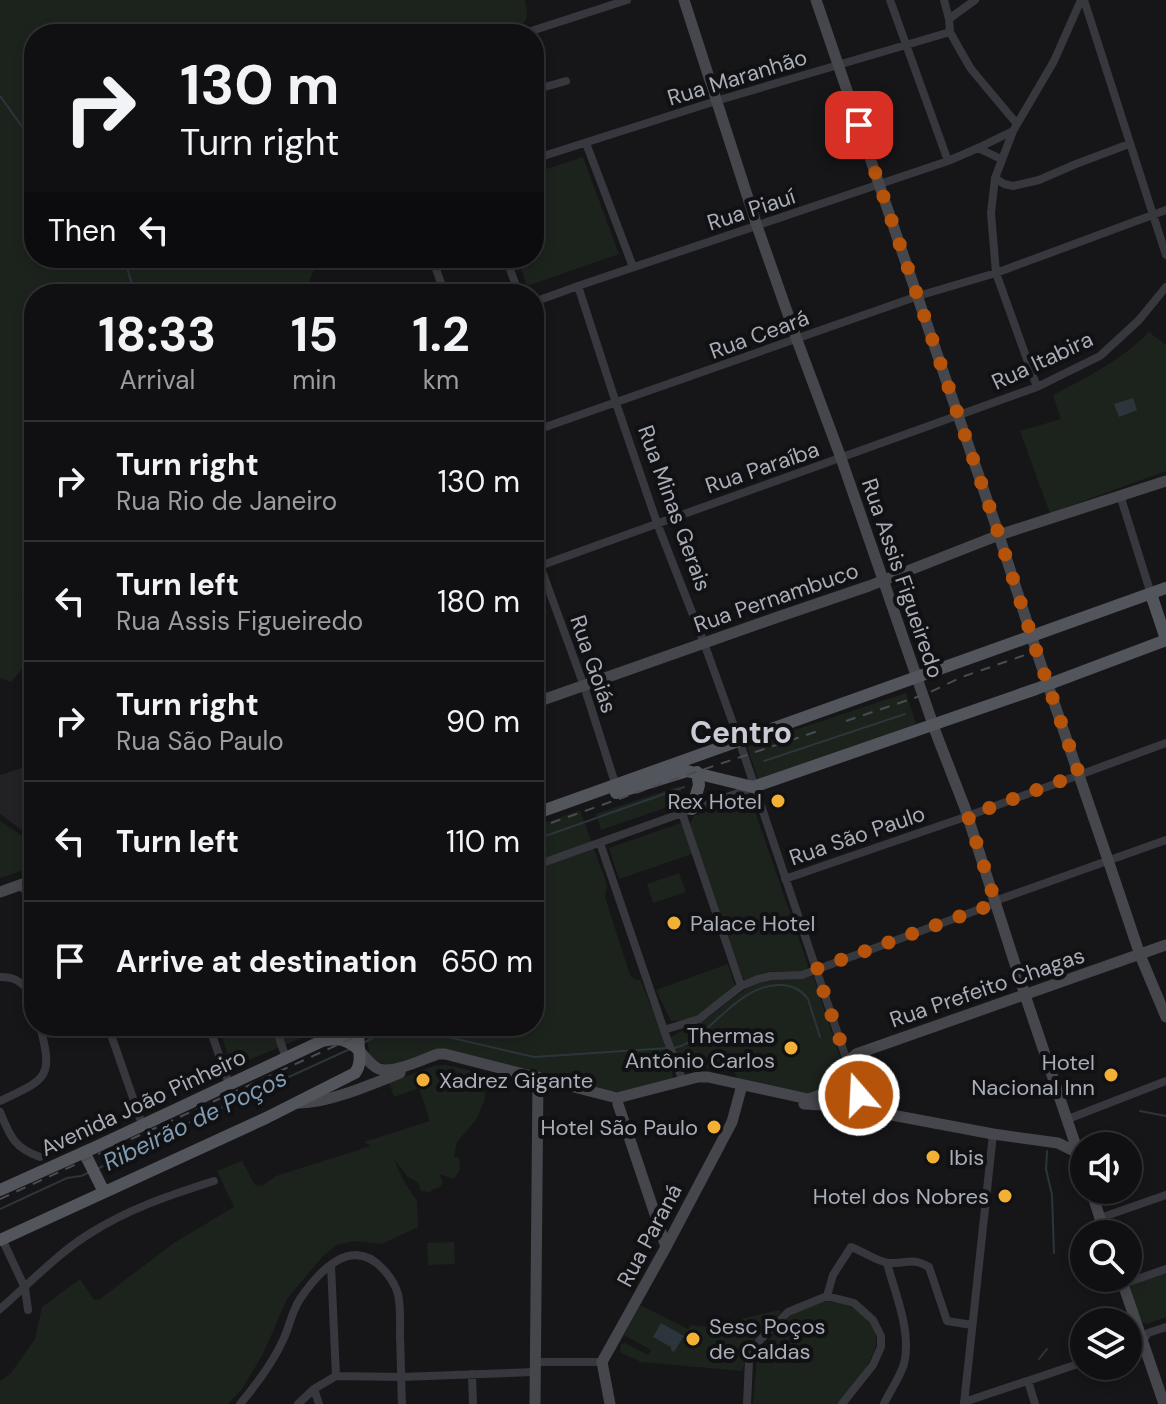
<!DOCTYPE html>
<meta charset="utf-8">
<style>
body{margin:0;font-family:"DM Sans",sans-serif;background:#19191b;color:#f1f3f6;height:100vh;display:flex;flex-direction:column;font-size:30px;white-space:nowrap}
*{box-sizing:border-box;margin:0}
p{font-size:26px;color:#9c9d9f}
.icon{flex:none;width:44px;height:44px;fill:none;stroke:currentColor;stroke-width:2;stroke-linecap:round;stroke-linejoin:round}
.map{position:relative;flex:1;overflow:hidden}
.details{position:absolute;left:24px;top:284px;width:520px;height:752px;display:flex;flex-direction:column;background:#101012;border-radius:32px;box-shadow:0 4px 12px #0003,0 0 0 2px #303032}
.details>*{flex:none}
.hud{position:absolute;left:24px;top:24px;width:520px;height:244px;border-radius:32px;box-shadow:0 4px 12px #0003,0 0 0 2px #303032;background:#101012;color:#f1f3f6;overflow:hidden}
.buttons{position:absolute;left:1070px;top:1132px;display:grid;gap:16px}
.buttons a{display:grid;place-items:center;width:72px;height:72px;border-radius:50%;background:#101012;box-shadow:0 4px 12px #0003,0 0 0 2px #303032;font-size:40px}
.pin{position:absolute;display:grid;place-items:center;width:68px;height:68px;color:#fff;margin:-34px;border-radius:16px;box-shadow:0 4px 12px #0006}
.me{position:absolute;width:88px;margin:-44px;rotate:341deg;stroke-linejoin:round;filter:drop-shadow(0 0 6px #0008)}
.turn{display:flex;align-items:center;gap:28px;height:168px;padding:0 24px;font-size:36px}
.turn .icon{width:104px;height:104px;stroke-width:2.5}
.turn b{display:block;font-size:56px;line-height:68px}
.then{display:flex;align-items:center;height:76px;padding:0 24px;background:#0003;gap:16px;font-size:30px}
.eta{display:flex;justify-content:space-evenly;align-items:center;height:136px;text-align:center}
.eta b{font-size:48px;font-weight:700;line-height:56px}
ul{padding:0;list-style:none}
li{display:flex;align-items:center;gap:24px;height:120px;padding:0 24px;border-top:2px solid #303032}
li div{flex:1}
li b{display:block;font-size:30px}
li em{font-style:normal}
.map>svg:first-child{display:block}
</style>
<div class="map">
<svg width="1166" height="1404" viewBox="0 0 1166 1404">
<rect width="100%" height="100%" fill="#161618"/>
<path fill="#222225" d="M34,764V839L0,814V775Z"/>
<path fill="#1c231d" d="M0,0H525C527,11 529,16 522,26L496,34H34V258H322L317,264L303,294H34V588L24,591L21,600L26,612L34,616V666L23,668L11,682L0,678Z
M583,157L619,254L527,286L517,258H534V173Z
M1149,332L1166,345V471L1050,513L1020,431L1061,419L1053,395C1088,377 1121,360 1149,332Z
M906,693L916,724L758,779L747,746Z
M679,786L685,801L601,830L596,814Z
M746,799L752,803L808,965L806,971C796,973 789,971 779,971C767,971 757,975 746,980L743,978L690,824L694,816Z
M580,810L607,885L605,897L629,972L631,977L637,980L640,979C649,1002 674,1060 673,1081L629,1093L606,1091L443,1050L403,1063L387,1065L370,1058L367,1038L372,1026H534V827Z
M0,821L34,844V867L0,878Z
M681,823L692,854L619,879L609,848Z
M679,873L686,892L653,903L647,884Z
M728,964L735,986L692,1019L671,1021L656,990Z
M813,976L841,1060C836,1079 824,1086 808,1096L739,1081L734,1072L701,1067L688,1072L683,1069L671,1038C678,1030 690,1030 699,1024C723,1009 740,987 769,979C784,975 798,981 813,976Z
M218,1026H330L232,1067Z
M446,1065L484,1074L485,1099L476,1120L457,1142L454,1157L459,1158L460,1170L454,1179L439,1174L443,1183L438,1188L434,1189L429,1192L421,1191L418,1183L407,1176L393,1158L405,1183L417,1201L418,1227L382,1244L354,1241L337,1245L323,1256L287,1299L263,1354L242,1389L228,1404H0V1381L11,1373L35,1339L42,1307L80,1279L94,1300L100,1299L174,1243L234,1207L217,1171L242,1161L255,1185L262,1186L276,1176L371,1146L364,1142L430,1121L419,1088L394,1097L389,1083L433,1066Z
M848,1071L855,1091L850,1097L843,1098L838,1093L839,1084Z
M454,1242L455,1264L428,1265L427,1243Z
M1166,1273V1317L1146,1324L1142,1322L1130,1288L1131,1285Z
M829,1301C845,1303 859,1308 868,1321C873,1327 877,1336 876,1344C874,1360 850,1391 840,1404H753L757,1357L765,1344L791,1315L819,1303Z
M640,1305L688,1329L691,1325L708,1327L779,1310L781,1312L751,1343L742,1371L641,1362L620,1352L621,1344L625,1343L648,1355L651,1350L624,1335Z"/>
<path fill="#2c353c" d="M1133,398L1137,410L1119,417L1114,404Z
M661,1323L684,1336L674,1352L671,1350V1347L653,1337Z"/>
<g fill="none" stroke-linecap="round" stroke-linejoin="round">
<path stroke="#2c353c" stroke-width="2" d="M0,96L34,143
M124,258L135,294
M764,761L905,714
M534,840L684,787
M401,1026L534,1057L668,1048
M363,1043L378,1035L388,1026
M674,1048C685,1046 694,1039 702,1033C724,1014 750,983 782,985C794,986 801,990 808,999L820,1037
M1140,1111L1166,1116
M1047,1151L1046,1169L1052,1195L1054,1253
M99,1168L184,1125L350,1049
M0,1209L67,1178L81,1176L90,1172
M1039,1359L1047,1349"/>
<path stroke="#37383d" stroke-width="8" d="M890,0L948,161
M944,0L949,19L950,32L960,50L971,69L1017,124
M1084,0L1166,255
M949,19L975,0
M522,34L627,0
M534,90L566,81
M586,143L633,267
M978,148L1001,159
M534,159L716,101L950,32
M995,178L1004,184L1013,186L1039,180L1076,164L1129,144
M432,258L445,294
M506,258L519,294
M578,286L616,403L657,523L704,643L739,740L847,1061
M534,302L578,286L948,161L978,148L1013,131
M1037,387L996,273L991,213L995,178L1013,131L1054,61L1081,0
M534,431L918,296L996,273L1166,210
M1120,495L1151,594
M534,549L584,686L616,786
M534,568L1037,387L1100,356L1139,320L1166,287
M682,813L741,986
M600,843L667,1039L683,1081
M534,866L752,788
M785,879L968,816L1166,743
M19,886L34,896
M0,977C20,976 29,988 34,1006
M108,1026L142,1124
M209,1026L229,1084
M275,1026L286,1058
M664,1030L699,1019L741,986L758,979L771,976L802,975L991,905L995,901L1166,840
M0,1101C46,1079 54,1079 40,1026
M0,1112C10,1136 14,1148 40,1157
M1068,1119L1166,1081
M1100,1218L1166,1195
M2,1239L25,1288L28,1310
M331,1265L336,1376
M1123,1284L1166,1269
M827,1296L833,1275L851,1247C863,1251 877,1262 889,1263C906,1264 912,1257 929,1267L947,1321L972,1325
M0,1309C29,1284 57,1254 89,1234C128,1209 170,1195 214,1181
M1128,1347L1142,1342L1148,1333L1166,1327
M534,1362H602
M472,1374L473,1404
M336,1376L401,1377L534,1372
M1028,1381L1035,1404
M314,1389L319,1404
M964,1402L1084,1362
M240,1404C257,1384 273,1363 284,1338C290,1325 292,1311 300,1299C319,1271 351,1236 382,1268C389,1275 395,1284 398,1294C401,1307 400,1323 400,1337C401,1359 401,1382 402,1404
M298,1404L314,1389L336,1376
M747,1404L749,1361L759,1341L788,1312L827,1296L854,1303L873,1320L881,1336V1347L873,1365L842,1404
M884,1404C890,1391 900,1377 904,1364C912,1331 895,1294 887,1263
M964,1404L993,1134"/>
<path stroke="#45474d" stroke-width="11" d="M684,0L757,226L797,340L841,458L937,736L965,808L1025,995L1084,1170
M816,0L996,526L1036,650L1108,860L1140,955L1166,1017
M534,703L778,617L869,586L999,535L1166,481
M0,892L34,880
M359,1050C365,1057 370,1065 379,1069C394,1074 423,1059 438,1054H445L617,1098L698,1077H708L808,1099C841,1090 835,1070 856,1054L1166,945
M847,1061C856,1080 865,1089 850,1107
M299,1103C328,1103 373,1084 400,1073
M618,1104L666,1247
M804,1104L844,1106L993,1134L1058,1143L1078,1153
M1091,1190L1105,1234
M1121,1278L1164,1404
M535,1404L538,1077
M610,1404L602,1362L666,1247L732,1122L742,1085"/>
<path stroke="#53555c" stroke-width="12" d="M1151,594L1166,639
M616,793L687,771L753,787L1036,689L1166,640
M692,809L699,785L697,772
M534,814L1166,588
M325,1039L344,1026
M84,1152L104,1192
M0,1190L98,1146L322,1041C338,1037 347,1039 359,1050
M0,1240L266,1118L355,1073C366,1059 353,1042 361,1026"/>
<path stroke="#4a4c52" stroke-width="2" stroke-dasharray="10 8" stroke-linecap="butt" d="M846,721L926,694L962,677L1025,655
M534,829L678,778L821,730
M0,1199L359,1035L371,1026"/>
</g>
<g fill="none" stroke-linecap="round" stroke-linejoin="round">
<path stroke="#b45309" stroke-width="14" stroke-dasharray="0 25.2" d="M859,125L996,526L1036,650L1079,774L968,816L995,901L991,905L816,969L847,1061L857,1081L859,1095"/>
</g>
<g fill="#f2b134" stroke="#111113" stroke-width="3">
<circle cx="778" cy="801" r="8"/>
<circle cx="674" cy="923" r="8"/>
<circle cx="791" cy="1048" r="8"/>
<circle cx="1111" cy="1075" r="8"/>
<circle cx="423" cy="1080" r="8"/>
<circle cx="714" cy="1127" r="8"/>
<circle cx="933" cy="1157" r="8"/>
<circle cx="1005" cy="1196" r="8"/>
<circle cx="693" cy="1339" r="8"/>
</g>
<g text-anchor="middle" stroke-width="8" stroke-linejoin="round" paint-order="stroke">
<g font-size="22" fill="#a8adb8" stroke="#111113">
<text transform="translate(737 77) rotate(-17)" y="8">Rua Maranhão</text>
<text transform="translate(751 209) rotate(-18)" y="8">Rua Piauí</text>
<text transform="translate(759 334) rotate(-20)" y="8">Rua Ceará</text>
<text transform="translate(1042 360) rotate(-25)" y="8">Rua Itabira</text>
<text transform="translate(762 467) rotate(-19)" y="8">Rua Paraíba</text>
<text transform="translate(675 508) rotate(70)" y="8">Rua Minas Gerais</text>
<text transform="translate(903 578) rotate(71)" y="8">Rua Assis Figueiredo</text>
<text transform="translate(776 597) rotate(-19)" y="8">Rua Pernambuco</text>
<text transform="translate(594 664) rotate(71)" y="8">Rua Goiás</text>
<text transform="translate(857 835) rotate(-19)" y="8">Rua São Paulo</text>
<text transform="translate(987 987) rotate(-19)" y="8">Rua Prefeito Chagas</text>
<text transform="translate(143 1102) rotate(-25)" y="8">Avenida João Pinheiro</text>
<text transform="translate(649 1235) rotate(-62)" y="8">Rua Paraná</text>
</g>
<g font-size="22" fill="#a8adb8" stroke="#111113" text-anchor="end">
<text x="762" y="809">Rex Hotel</text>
<text x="690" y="931" text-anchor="start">Palace Hotel</text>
<text x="775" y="1043">Thermas<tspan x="775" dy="25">Antônio Carlos</tspan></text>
<text x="1095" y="1070">Hotel<tspan x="1095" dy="25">Nacional Inn</tspan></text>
<text x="439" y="1088" text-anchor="start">Xadrez Gigante</text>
<text x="698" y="1135">Hotel São Paulo</text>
<text x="949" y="1165" text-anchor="start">Ibis</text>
<text x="989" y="1204">Hotel dos Nobres</text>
<text x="709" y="1334" text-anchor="start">Sesc Poços<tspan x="709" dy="25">de Caldas</tspan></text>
</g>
<g font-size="24" font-style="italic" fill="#7f9bb3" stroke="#111113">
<text transform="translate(195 1120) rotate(-26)" y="8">Ribeirão de Poços</text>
</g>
<g font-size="30" font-weight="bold" fill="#c9ccd4" stroke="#111113">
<text x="741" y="743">Centro</text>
</g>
</g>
</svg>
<div class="buttons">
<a><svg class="icon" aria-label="sound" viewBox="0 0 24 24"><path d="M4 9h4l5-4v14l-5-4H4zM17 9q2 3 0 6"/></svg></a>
<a><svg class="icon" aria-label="search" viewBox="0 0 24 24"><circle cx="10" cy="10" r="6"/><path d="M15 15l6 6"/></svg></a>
<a><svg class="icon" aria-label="layers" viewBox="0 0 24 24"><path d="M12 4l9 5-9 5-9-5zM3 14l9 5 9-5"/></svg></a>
</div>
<div class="pin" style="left:859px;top:125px;background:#d93025"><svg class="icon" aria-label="arrive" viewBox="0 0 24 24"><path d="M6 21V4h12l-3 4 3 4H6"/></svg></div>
<svg class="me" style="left:859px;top:1095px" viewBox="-20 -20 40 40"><circle r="17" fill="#b45309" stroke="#fff" stroke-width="3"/><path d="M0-11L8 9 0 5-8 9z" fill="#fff"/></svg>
<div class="hud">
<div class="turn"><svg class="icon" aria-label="right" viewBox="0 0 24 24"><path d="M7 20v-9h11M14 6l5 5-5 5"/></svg><div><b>130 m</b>Turn right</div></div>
<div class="then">Then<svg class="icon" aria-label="left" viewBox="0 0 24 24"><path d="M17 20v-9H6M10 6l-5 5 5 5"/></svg></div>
</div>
<section class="details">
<div class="eta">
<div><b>18:33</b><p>Arrival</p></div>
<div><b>15</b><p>min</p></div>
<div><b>1.2</b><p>km</p></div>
</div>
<ul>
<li><svg class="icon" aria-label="right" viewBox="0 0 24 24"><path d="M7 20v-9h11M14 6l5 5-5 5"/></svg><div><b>Turn right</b><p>Rua Rio de Janeiro</p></div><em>130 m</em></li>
<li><svg class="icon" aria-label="left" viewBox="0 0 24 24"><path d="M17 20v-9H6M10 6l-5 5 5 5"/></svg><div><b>Turn left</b><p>Rua Assis Figueiredo</p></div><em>180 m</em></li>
<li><svg class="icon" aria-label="right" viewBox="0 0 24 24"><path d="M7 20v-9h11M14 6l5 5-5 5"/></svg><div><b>Turn right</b><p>Rua São Paulo</p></div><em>90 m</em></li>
<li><svg class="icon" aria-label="left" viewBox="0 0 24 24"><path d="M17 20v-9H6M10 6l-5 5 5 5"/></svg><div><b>Turn left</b></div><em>110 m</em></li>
<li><svg class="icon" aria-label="arrive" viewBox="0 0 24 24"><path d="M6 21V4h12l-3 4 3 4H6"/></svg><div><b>Arrive at destination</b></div><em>650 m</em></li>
</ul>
</section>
</div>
